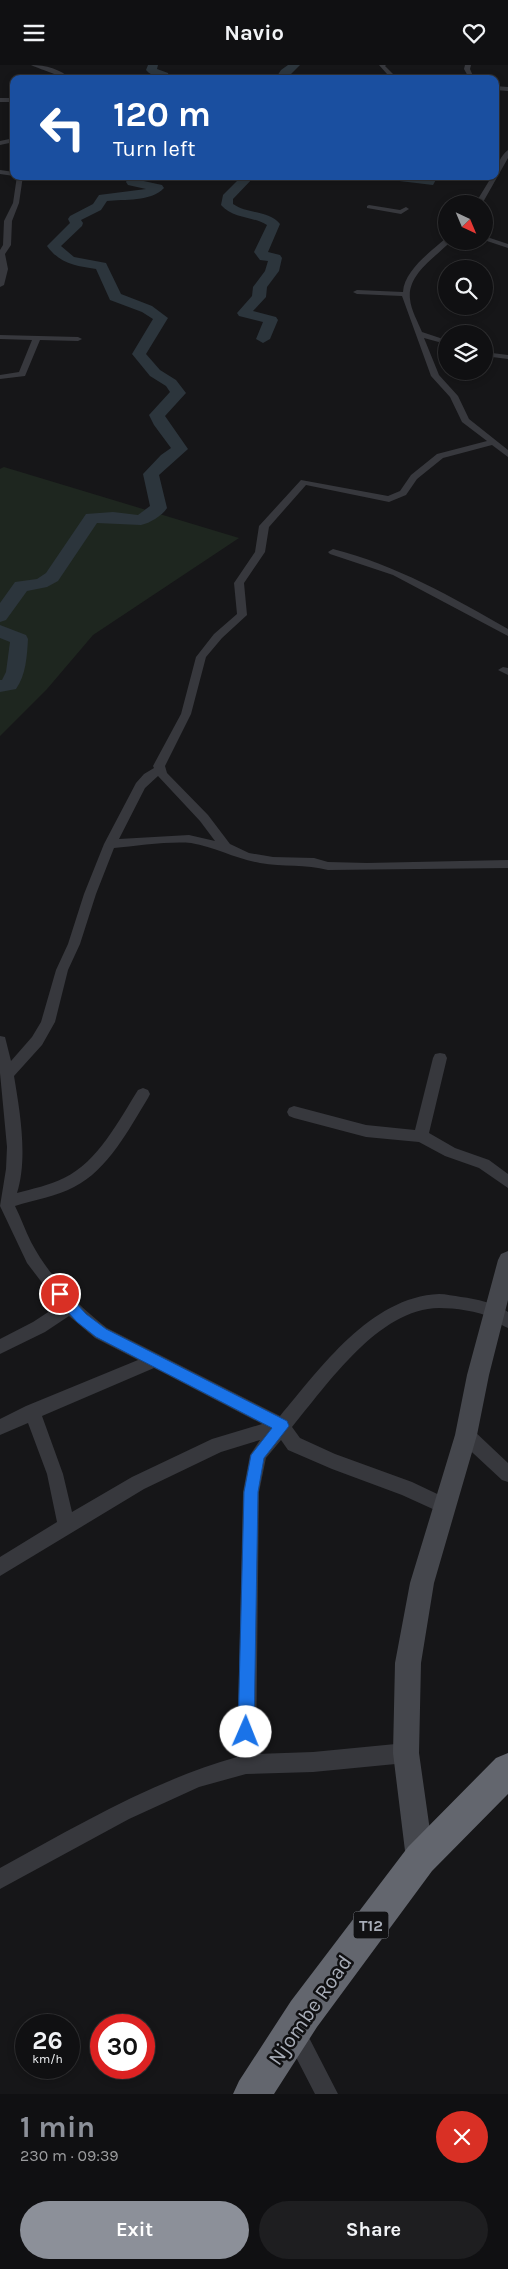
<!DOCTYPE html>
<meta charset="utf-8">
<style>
body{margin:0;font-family:Karla,sans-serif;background:#1e1e20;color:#f1f3f6;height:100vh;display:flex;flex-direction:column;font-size:19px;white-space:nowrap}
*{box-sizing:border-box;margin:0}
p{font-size:16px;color:#9c9d9f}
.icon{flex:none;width:28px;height:28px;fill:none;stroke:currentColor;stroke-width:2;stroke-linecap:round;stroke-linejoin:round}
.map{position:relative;height:2029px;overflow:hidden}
.drawer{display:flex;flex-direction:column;background:#101012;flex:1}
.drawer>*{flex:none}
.guide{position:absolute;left:10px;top:10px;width:489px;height:105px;border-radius:10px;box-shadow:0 2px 8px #0003,0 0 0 1px #303032;background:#1a4fa0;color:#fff;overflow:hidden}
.needle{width:32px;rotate:136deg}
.buttons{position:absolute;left:438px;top:130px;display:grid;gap:10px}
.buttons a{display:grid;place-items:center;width:55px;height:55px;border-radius:50%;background:#101012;box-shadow:0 2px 8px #0003,0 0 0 1px #303032;font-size:25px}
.speed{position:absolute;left:15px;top:1949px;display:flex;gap:10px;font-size:25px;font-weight:700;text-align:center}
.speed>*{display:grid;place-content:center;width:65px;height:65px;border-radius:50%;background:#101012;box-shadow:0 2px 8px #0003,0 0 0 1px #303032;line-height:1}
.speed small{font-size:12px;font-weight:400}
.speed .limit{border:8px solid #d22;background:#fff;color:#111}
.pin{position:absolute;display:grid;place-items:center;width:42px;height:42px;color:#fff;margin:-21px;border:2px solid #fff;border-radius:50%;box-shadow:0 1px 5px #0007}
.me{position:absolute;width:55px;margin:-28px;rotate:1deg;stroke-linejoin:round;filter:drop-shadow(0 0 4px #0008)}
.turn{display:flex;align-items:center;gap:18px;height:105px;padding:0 20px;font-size:22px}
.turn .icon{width:65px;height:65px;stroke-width:2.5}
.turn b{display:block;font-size:35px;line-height:42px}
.round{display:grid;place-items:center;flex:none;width:52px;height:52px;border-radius:26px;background:#1e1e20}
.overview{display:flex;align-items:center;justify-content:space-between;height:85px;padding:0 20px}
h1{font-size:30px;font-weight:700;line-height:38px;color:#8c9099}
.button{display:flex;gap:10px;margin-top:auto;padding:10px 20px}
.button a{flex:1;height:58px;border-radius:30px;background:#8c9099;color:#fff;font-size:20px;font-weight:700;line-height:58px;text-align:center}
.button a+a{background:#1e1e20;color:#f1f3f6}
header{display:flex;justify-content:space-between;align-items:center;height:65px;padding:0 20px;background:#101012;font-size:22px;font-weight:700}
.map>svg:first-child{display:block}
</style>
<header><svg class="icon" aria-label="menu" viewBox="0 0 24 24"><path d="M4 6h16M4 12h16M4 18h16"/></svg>Navio<svg class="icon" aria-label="heart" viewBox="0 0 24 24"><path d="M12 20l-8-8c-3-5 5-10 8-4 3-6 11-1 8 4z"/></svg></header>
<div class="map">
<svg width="508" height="2029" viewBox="0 0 508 2029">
<rect width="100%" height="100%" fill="#161618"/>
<path fill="#1e261f" d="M4,402L239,473L93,570L47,624L0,671V404Z"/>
<path fill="#2c353c" d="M376,111H438L433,120L374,113Z"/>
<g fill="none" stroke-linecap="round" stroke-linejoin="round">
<path fill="#2c353c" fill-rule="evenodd" d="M148,0H158L157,4L168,8L170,14C162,14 152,12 146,5Z
M288,0H300L286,14H275L281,5Z
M129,111H141L139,115L162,120L164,123C151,137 124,134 107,136L101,145L81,155L83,158L82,161L61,181L74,192L106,198L121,229L152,241L168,253L146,289L160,305L176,315L186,328L165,351L188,384L159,410L167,443C162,451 150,458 141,460L97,458L58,516L47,522L27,526L6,555L0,557V538L15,517L37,514L46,508L86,449L113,447L138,450L150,441L143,409L161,390L171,383L154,360L149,350L170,327L166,321L150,311L132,289L153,254L142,247L110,235L96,204C76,201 60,199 47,181L70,158L68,154L70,151L93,139L99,130L146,124L128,120L126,117Z
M242,111H255L233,134V139C247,149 269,145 280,159L268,187L280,190L282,193L279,206L267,222L266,232L253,246L276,252L278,255L270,274L263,278L256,274L263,257L239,251L237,248L252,231L253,222L265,206L268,196L260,195L254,187L267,160C253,151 233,154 221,140L223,130Z
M0,560L26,570L28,574C27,591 26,610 16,624L0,627V615H2L6,607L10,577L0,573Z"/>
<path fill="#37383d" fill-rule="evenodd" d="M31,0C46,0 60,4 71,14C67,14 35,2 31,0Z
M379,0H386L385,1L393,9V11L376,14L387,9Z
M465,0H471L470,4L473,11L479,14L469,13L464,4Z
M495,21L508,22V26L495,25Z
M0,33H14V37H0Z
M14,73V77L0,80V76Z
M508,85V93L482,139H475L492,111H495C495,103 501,90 508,85Z
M0,105L14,107V111L0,109Z
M17,111H23L19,138L12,156L11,180L5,189L8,204L4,220L0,222V185L3,180L4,156L13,138Z
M369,140L400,145L406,142L409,144L401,149L367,143V141Z
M484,171L508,179V183L484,175Z
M445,174L451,176C436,192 407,209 410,234C411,245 418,257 422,267L446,275V279L424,273L439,310L458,331L469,354L508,385V392L492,380L443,393L417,414L406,430L389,437L306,420L269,462L265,487L244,518L247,550L222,573L206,592L191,649L165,701L167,708L208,750L230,779L249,788L273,792L314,793L328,797L367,798L508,795V803L328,805C306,799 283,802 260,798C236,794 215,782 191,778C170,776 136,781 114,783L96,829L80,879L68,905L55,957L42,980L14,1011C20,1047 28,1093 17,1128C32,1124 50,1120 64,1113C98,1097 119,1055 138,1025L143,1023L148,1025L150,1029L148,1033C129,1064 108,1105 74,1122C57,1131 34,1135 15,1141C21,1153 25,1165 31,1177C49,1211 76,1239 107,1263L280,1351C320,1304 370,1232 439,1229C446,1229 454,1231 461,1232C477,1234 495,1238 508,1247V1263C502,1261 497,1256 492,1253C478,1246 455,1243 439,1243C379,1243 327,1320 292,1362L300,1373L335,1389L412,1417L452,1436L455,1442L452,1448L446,1450L402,1430L332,1404L288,1385L281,1375L266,1393L259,1427L256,1689L313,1687L406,1678L413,1681L416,1688L413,1695L406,1698L313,1707L246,1709L199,1722L129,1754L0,1824V1803C77,1761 152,1716 237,1692L243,1427L250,1390L260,1375L221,1387L144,1424L0,1511V1492L57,1457L47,1409L28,1358L0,1370V1354L26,1341L138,1295L95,1273L69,1251L45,1267L0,1289V1274L33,1257L59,1240L27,1198L0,1141L6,1104L7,1082L0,1008V971L5,972L11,996L32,972L41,957L56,905L68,879L84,829L104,779L136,718L144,709L154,703L153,701L181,649L196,592L214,569L237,549L234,518L255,487L259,461L301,415L388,431L400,426L411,410L437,389L487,376L462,357L450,332L431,311L402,231L357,229L353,227L357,225L403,227C404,206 430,187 445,174ZM158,711L200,756L215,776L189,770L119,774L145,723ZM154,1303L262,1359L212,1374L132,1412L72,1447L63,1409L42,1351Z
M0,270L78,272L82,274L78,276L40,275L25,311L0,314V310L19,307L32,275L0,274Z
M484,287L508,290V294L484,291Z
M333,484C396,500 452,532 508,564V571L393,510L330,489L328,487Z
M503,602L508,603V610L498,605Z
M440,988L445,989L447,993L429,1068L455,1083L489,1095L508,1109V1123L479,1103L445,1091L419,1077L366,1072L294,1053L289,1051L287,1047L289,1043L294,1041L366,1060L415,1065L433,993L435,989Z
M466,1362L472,1364L508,1398V1417L502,1415L460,1376L458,1370L460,1364Z
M295,1958L303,1961L338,2029H315L284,1969L287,1961Z"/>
<path fill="#45474d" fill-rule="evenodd" d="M508,1186V1235L489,1310L477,1370L434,1518L421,1598L419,1688L434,1794L430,1804L420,1808L410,1804L406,1794L393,1688L395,1598L410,1518L455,1370L467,1310L498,1195L501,1189Z"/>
<path fill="#63666e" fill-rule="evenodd" d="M508,1688V1729L432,1806L317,1962L274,2029H233L239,2016L291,1936L408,1782L496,1693Z"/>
</g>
<path fill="#1a73e8" stroke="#114b97" d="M60,1223L64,1225L86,1249L106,1264L287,1356L289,1361L264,1393L258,1427L254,1667L252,1672L246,1674L241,1672L238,1667L244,1427L251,1390L272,1363L96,1272L77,1257L55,1233L53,1229L55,1225Z"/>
<g text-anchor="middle" stroke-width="5" stroke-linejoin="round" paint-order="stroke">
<rect fill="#111113" stroke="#7b7e86" stroke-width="1" x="353.5" y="1846.5" width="35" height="27" rx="4"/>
<g font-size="16" font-weight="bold" fill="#a8adb8">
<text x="371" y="1866">T12</text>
</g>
<g font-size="21" fill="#a8adb8" stroke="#111113">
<text transform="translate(310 1945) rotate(-55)" y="7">Njombe Road</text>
</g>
</g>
</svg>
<div class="buttons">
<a><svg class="needle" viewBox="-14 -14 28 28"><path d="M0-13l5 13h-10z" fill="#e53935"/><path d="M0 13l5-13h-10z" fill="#9c9d9f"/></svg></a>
<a><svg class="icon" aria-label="search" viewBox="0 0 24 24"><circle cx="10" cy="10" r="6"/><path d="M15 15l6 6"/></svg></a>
<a><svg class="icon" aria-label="layers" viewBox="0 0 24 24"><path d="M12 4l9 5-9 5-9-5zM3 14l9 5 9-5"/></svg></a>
</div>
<div class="speed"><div>26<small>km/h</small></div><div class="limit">30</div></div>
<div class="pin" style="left:60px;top:1229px;background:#d93025"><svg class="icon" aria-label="arrive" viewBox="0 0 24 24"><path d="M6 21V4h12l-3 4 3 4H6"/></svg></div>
<svg class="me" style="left:246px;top:1667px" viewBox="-20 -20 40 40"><circle r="19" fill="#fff"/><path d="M0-13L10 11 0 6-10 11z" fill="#1a73e8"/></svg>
<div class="guide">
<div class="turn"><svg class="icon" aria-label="left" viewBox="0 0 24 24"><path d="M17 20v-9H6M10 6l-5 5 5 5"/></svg><div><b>120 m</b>Turn left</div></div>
</div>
</div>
<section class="drawer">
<div class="overview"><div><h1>1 min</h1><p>230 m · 09:39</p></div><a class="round" style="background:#d93025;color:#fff"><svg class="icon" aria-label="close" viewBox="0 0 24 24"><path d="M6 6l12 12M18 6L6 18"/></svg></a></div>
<div class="button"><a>Exit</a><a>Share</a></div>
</section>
